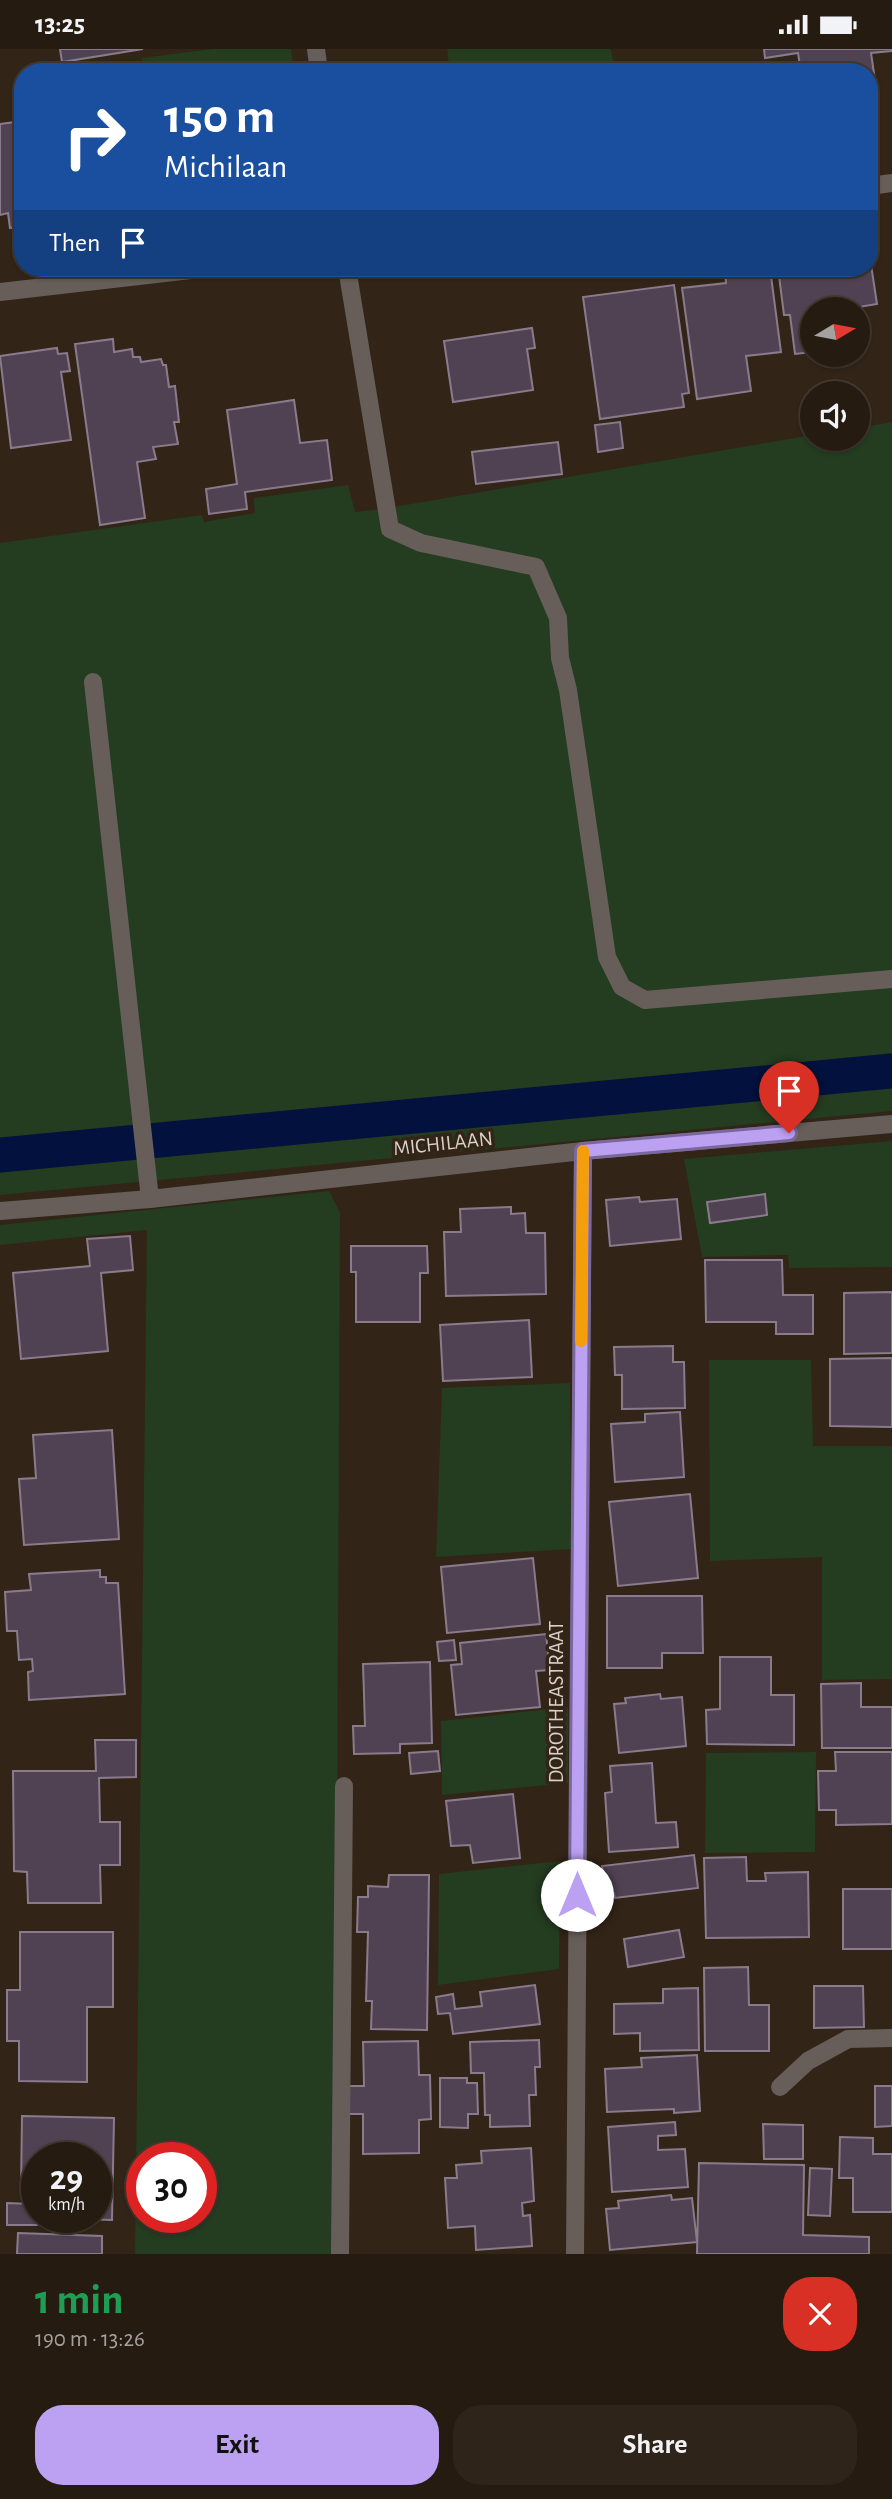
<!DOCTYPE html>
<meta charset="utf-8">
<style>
body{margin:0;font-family:"Alegreya Sans",sans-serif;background:#2e241a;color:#f1f3f6;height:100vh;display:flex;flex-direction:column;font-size:26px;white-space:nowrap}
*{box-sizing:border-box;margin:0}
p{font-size:23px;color:#a4a19f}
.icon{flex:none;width:38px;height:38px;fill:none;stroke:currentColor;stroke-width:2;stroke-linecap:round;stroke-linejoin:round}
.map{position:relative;height:2205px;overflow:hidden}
.drawer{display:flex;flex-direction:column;background:#261b11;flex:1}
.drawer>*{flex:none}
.guide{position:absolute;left:14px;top:14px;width:864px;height:214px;border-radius:28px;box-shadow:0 2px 5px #0004,0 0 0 2px #423931;background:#1a4fa0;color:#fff;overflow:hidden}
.needle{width:46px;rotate:80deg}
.controls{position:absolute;left:800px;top:248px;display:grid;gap:14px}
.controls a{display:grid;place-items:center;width:70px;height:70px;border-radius:50%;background:#261b11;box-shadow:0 2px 5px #0004,0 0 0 2px #423931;font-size:35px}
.speed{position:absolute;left:21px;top:2093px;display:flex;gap:14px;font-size:35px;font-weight:700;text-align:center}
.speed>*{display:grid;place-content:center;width:91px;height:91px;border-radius:50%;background:#261b11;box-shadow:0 2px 5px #0004,0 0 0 2px #423931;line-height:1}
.speed small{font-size:18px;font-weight:400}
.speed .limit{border:10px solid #d22;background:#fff;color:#111}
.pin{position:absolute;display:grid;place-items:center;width:60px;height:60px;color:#fff;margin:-72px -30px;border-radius:50% 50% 50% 0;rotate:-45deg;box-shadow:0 0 7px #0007}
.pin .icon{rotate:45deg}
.me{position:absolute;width:77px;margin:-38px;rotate:0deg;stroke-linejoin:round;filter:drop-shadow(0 0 5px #0008)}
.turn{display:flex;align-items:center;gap:24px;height:147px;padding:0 35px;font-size:32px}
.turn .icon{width:91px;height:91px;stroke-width:2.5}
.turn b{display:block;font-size:49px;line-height:60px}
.then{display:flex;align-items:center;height:66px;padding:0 35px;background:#0003;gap:14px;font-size:26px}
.round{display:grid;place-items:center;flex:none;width:74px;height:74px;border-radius:28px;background:#2e241a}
.head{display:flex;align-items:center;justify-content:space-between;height:119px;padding:0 35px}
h1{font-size:42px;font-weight:700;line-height:52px;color:#1e9e55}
.action{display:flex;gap:14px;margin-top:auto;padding:14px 35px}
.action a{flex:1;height:80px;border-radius:28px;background:#bca0f2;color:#111;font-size:28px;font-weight:700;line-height:80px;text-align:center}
.action a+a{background:#2e241a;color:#f1f3f6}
.status{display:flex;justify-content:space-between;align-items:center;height:49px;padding:0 35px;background:#261b11;direction:ltr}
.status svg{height:19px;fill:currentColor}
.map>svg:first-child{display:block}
</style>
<div class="status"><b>13:25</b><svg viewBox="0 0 49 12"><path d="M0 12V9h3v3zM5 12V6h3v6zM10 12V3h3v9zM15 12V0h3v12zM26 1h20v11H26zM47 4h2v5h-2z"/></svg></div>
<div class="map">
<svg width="892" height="2205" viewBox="0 0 892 2205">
<rect width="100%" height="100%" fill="#322417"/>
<path fill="#243c20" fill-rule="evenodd" d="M212,0H291L294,23H144L142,9Z
M447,0H611L615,23H450Z
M892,373V1062L0,1146V494L202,466L204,473L255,464L254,449L348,436L355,463L382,460L812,386V390H858V379Z
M892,1092V1218L789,1219L788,1206L702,1208L684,1110Z
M329,1142L340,1164L335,2205H135L147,1181L0,1196V1176ZM142,2109H201V2168H142Z
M709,1311H811L813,1397H892V1630L822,1631V1508L710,1512Z
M570,1334L571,1500L436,1508L442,1339Z
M568,1658V1734L442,1746L441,1672Z
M816,1703L815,1803L705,1804L706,1704Z
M560,1812L559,1920L438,1936L439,1825Z"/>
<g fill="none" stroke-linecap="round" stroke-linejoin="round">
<path stroke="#02113d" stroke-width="35" d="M0,1106L892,1022"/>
</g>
<path fill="#504252" stroke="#8a7b8c" stroke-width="2" fill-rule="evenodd" d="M60,0H143L62,13Z
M764,0H892V2L871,4L877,45L870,46V23H801L798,4L765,9Z
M23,72V177L10,179L8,164L0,166V75Z
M870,209L877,255L841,261H812V303L795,305L790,266H784L778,219H870Z
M725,219H770L781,303L746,307L751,342L697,350L682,239L726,234Z
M674,236L689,344L682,345L684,358L600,370L583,248Z
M532,279L535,299L527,300L533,341L453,353L444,292Z
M113,290L114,303L132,300L133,308H140L141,313L161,310L163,316H166L169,338L175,337L179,373H174L178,395L153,398L156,410L137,413L145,469L100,476L75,295Z
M57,299L58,305L67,304L70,322L61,323L71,391L11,399L0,307Z
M294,351L300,394L327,391L332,431L245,443L247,460L209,465L206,440L237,435L227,361Z
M620,373L623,399L598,403L595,376Z
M558,393L562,425L476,435L472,403Z
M765,1145L767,1166L710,1174L707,1153Z
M639,1148L640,1153L677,1150L681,1190L610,1197L606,1151Z
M511,1158V1165L525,1164L526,1184H545L546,1245L446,1247L444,1183H461L460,1160Z
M130,1187L133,1221L101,1224L108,1302L21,1310L13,1224L90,1217L87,1190Z
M351,1197H427L428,1224H420V1273H356V1223H351Z
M705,1211H782L783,1246H813V1285H776V1273H706Z
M892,1243V1304L844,1305V1244Z
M529,1271L532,1328L443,1332L440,1276Z
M673,1297V1313H684L685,1359L622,1360V1326H615L614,1298Z
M892,1309V1378L830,1377V1310Z
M680,1363L684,1428L615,1433L611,1375L645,1373V1365Z
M112,1381L119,1490L24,1496L19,1430L36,1429L33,1386Z
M690,1445L698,1529L618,1537L609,1453Z
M533,1509L540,1575L447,1584L441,1518Z
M100,1521V1528H106V1534H118L125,1645L29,1651L28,1623L33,1622L32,1610L19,1611L17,1582H7L5,1543L31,1541L29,1525Z
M607,1547H702L703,1604H662V1619H607Z
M546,1585L550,1621L536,1622L540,1658L456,1666L451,1616L462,1615L460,1594Z
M454,1591L456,1611L439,1612L437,1593Z
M720,1608H771V1646H794V1696L707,1695L706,1661L720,1660Z
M430,1613L432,1694L400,1695V1704L354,1705L353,1677H365L363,1615Z
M861,1634V1658H892V1699H822L821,1635Z
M660,1645L661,1650L682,1648L686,1697L619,1704L614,1655L626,1654L625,1649Z
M95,1691H136V1728L99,1729L100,1773H120V1816H100L101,1854H28L27,1823L14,1822L13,1722H96Z
M438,1702L440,1722L411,1725L409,1704Z
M835,1703H892V1775L836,1776V1761H819L818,1722H836Z
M652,1714L656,1774L676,1773L678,1798L609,1803L605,1744L612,1743L610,1717Z
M513,1745L520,1809L473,1814L470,1796L451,1797L446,1752Z
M694,1806L698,1839L615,1849L614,1844L606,1845L602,1817Z
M746,1808L747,1832H766L765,1824L808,1823L809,1888L706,1889L704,1809Z
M389,1826H429L427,1981L371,1980L372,1952H366L368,1883H357L358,1848H368V1837L388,1838Z
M843,1840H892V1900H843Z
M679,1881L684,1908L628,1918L624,1890Z
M20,1883H113V1958H87V2033L19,2032V1992H7V1941H20Z
M748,1918L749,1956H769V2002H705L704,1919Z
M535,1936L540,1975L453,1985L450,1964L438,1965L436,1948L453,1945L455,1960L482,1957L480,1943Z
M814,1937H863L864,1978L814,1979Z
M698,1939L699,2001L640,2002V1984L614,1985V1955L663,1954V1940Z
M539,1991L540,2018H535L536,2046H529L530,2077L490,2078V2066H485L484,2024H471L470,1993Z
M418,1992L419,2026H430L431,2070L419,2071V2104L363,2105V2065H349L348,2037H364L363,1993Z
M697,2006L700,2062L674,2064V2060L607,2063L605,2020L642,2018L641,2009Z
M440,2029H467V2034H477L478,2065H468V2079L440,2078Z
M875,2037H892V2077L875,2078Z
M22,2067L114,2069L112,2171L37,2169V2176H7V2154L32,2155V2142H21ZM37,2109H96V2168H37Z
M675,2073L676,2086L658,2087V2101L685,2100L688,2138L612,2143L608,2078Z
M763,2075L803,2076V2110H764Z
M840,2088L873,2089V2105H892V2163H853V2129H839Z
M531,2099L534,2152L522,2154L523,2167L530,2166L532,2197L476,2201L475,2177L448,2179L445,2129H457L456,2116L482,2114L481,2102Z
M699,2114L804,2116L803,2186L869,2188V2205H697Z
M810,2119L832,2120L830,2167L808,2166Z
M671,2146L672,2151L692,2149L697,2193L610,2201L606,2160L619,2159L618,2152Z
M18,2184L102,2187V2205H17Z"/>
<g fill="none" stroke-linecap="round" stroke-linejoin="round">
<path stroke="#675e59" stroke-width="18" d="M347,219L390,480L421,494L536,518L558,569L560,609L568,641L607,908L622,938L645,951L892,930
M93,633L150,1150
M780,2038L808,2012L848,1990L892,1989"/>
<path stroke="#675e59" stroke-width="18" d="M316,0L319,23
M870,137L892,134
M0,243L208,219
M0,1162L150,1150L583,1102L892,1075
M340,2205L344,1737
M575,2205L583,1102"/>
</g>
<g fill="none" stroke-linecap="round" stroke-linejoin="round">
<g stroke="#7a689d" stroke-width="18">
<path id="route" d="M577,1846L583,1102L789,1084"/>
</g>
<use href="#route" stroke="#bca0f2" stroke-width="12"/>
<path stroke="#f59e0b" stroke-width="12" d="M581,1292L583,1102"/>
</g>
<g text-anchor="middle" stroke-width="7" stroke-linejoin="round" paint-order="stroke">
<g font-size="21" fill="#d9d0c8" stroke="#322417">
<text transform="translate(443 1094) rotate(-6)" y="7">MICHILAAN</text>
<text transform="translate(556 1653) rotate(-90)" y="7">DOROTHEASTRAAT</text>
</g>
</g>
</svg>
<div class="controls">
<a><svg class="needle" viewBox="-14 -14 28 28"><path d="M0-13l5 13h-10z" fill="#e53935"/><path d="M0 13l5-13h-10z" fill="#a4a19f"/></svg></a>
<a><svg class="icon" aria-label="sound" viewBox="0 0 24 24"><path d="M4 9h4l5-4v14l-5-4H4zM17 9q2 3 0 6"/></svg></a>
</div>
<div class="speed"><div>29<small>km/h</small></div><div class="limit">30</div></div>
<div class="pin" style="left:789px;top:1084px;background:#d93025"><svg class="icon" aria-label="arrive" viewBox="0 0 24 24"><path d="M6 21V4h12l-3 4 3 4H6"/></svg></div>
<svg class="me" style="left:577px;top:1846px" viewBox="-20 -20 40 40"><circle r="19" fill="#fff"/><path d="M0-13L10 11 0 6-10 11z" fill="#bca0f2"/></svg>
<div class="guide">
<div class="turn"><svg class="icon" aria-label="right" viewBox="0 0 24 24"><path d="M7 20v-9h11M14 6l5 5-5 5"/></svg><div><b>150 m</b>Michilaan</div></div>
<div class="then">Then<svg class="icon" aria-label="arrive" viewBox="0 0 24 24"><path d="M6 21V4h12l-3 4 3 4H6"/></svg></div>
</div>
</div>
<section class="drawer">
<div class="head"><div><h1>1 min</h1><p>190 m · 13:26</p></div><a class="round" style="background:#d93025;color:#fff"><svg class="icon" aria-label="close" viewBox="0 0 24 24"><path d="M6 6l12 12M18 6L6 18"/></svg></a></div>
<div class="action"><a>Exit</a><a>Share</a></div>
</section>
